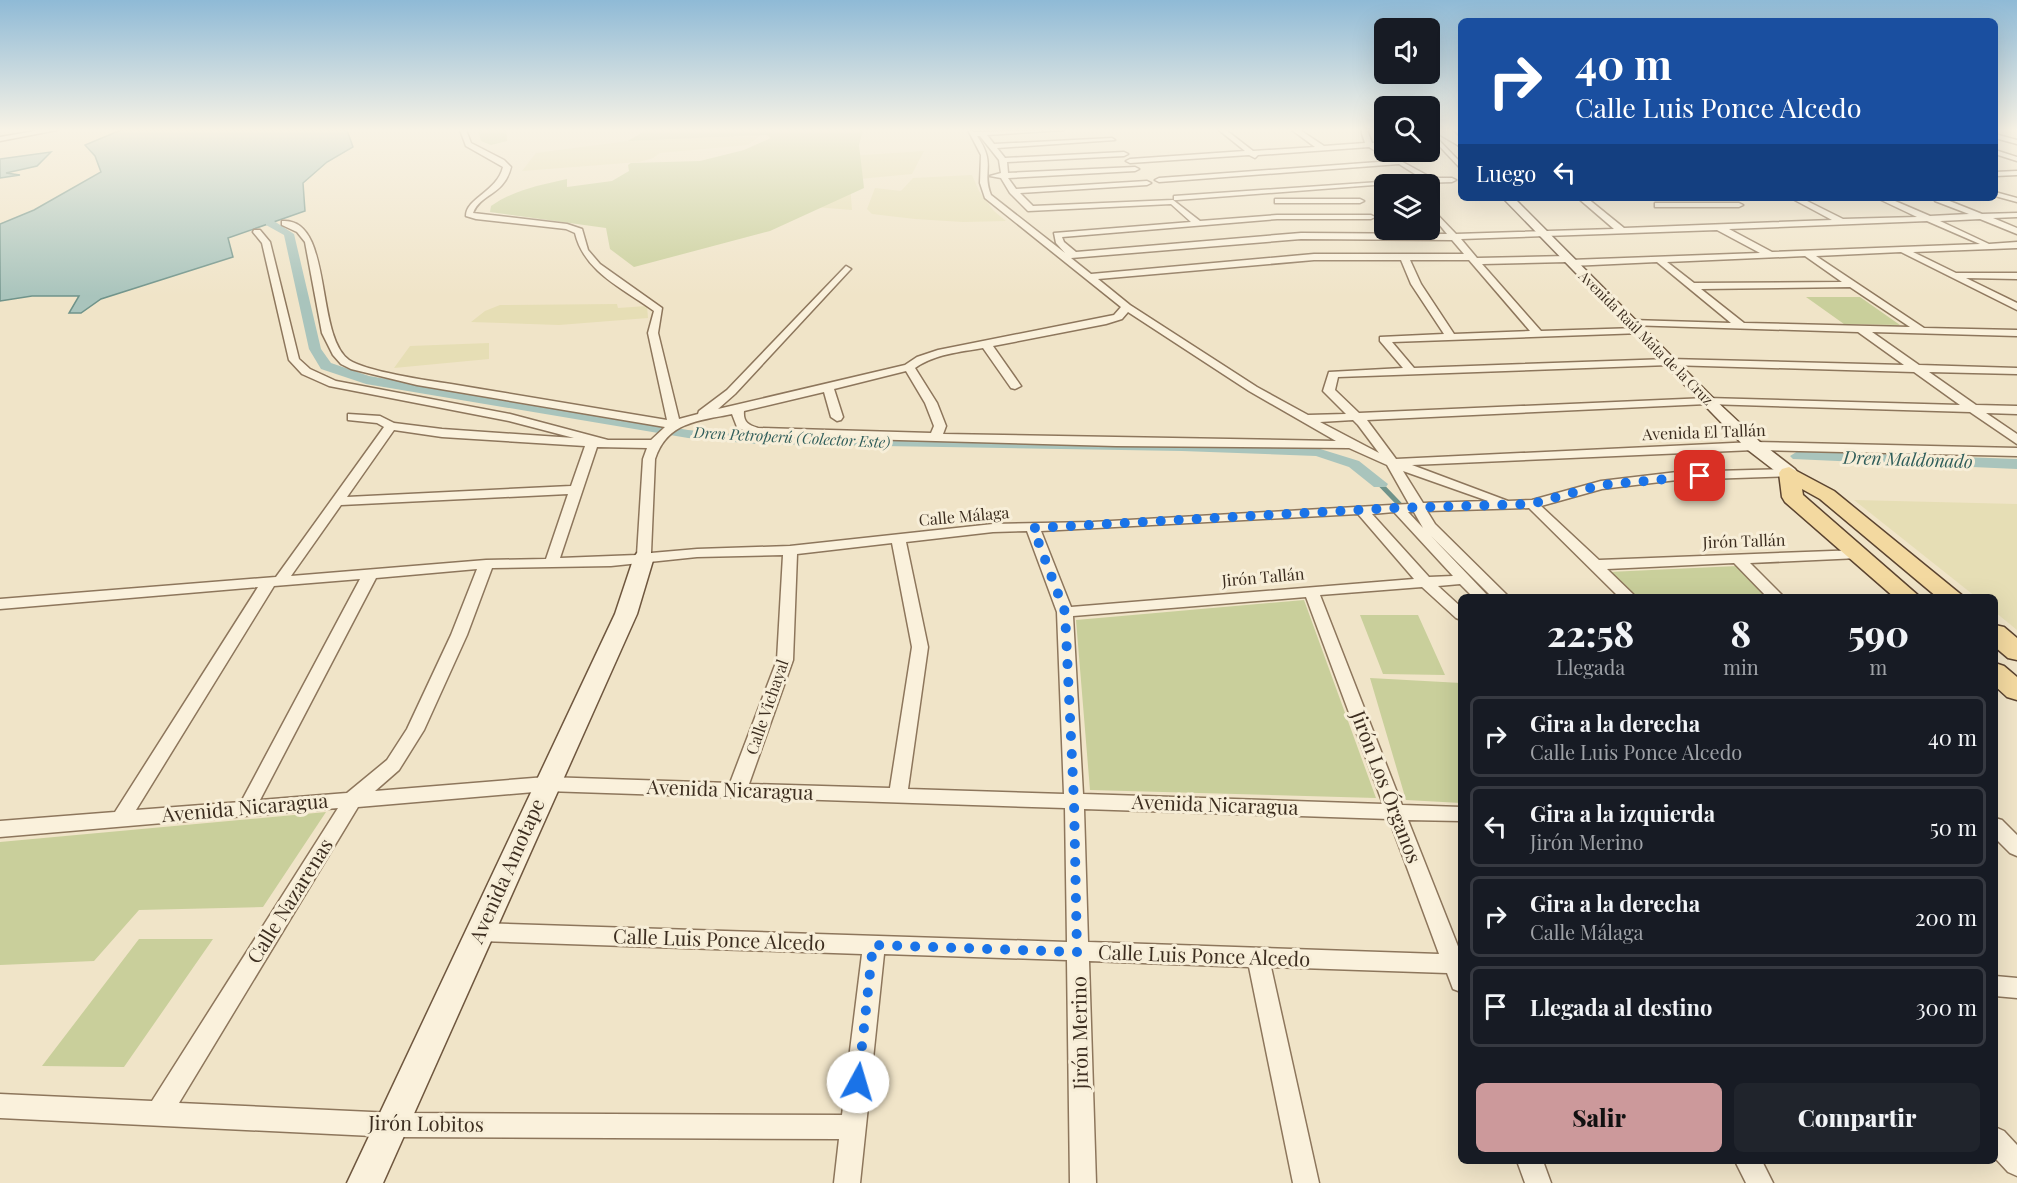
<!DOCTYPE html>
<html lang="es">
<meta charset="utf-8">
<style>
body{margin:0;font-family:"Playfair Display",serif;background:#20242c;color:#f1f3f6;height:100vh;display:flex;flex-direction:column;font-size:22px;white-space:nowrap}
*{box-sizing:border-box;margin:0}
p{font-size:20px;color:#9ea1a6}
.icon{flex:none;width:33px;height:33px;fill:none;stroke:currentColor;stroke-width:2;stroke-linecap:round;stroke-linejoin:round}
.map{position:relative;flex:1;overflow:hidden}
.side{position:absolute;left:1458px;top:594px;width:540px;height:570px;display:flex;flex-direction:column;background:#171b24;border-radius:9px;box-shadow:0 6px 24px #0002}
.side>*{flex:none}
.guide{position:absolute;left:1458px;top:18px;width:540px;height:183px;border-radius:9px;box-shadow:0 6px 24px #0002;background:#1a4fa0;color:#fff;overflow:hidden}
.buttons{position:absolute;left:1374px;top:18px;display:grid;gap:12px}
.buttons a{display:grid;place-items:center;width:66px;height:66px;border-radius:9px;background:#171b24;box-shadow:0 6px 24px #0002;font-size:30px}
.pin{position:absolute;display:grid;place-items:center;width:51px;height:51px;color:#fff;margin:-26px;border-radius:12px;box-shadow:0 3px 9px #0006}
.me{position:absolute;width:66px;margin:-33px;rotate:6deg;stroke-linejoin:round;filter:drop-shadow(0 0 4px #0008)}
.turn{display:flex;align-items:center;gap:21px;height:126px;padding:0 18px;font-size:27px}
.turn .icon{width:78px;height:78px;stroke-width:2.5}
.turn b{display:block;font-size:42px;line-height:51px}
.then{display:flex;align-items:center;height:57px;padding:0 18px;background:#0003;gap:12px;font-size:22px}
.eta{display:flex;justify-content:space-evenly;align-items:center;height:102px;text-align:center}
.eta b{font-size:36px;font-weight:800;line-height:42px}
.cta{display:flex;gap:12px;margin-top:auto;padding:12px 18px}
.cta a{flex:1;height:69px;border-radius:9px;background:#cc999b;color:#111;font-size:24px;font-weight:800;line-height:69px;text-align:center}
.cta a+a{background:#20242c;color:#f1f3f6}
ul{padding:0;list-style:none}
li{display:flex;align-items:center;gap:18px;height:81px;margin:0 12px 9px;padding:0 6px;border:3px solid #363941;border-radius:9px}
li div{flex:1}
li b{display:block;font-size:22px}
li em{font-style:normal}
.map>svg:first-child{display:block}
</style>
<div class="map">
<svg width="2017" height="1183" viewBox="0 0 2017 1183">
<rect width="100%" height="100%" fill="#f0e4c8"/>
<path fill="#e6deb5" d="M761,135L748,145L660,153L653,158L639,162L522,171L536,153L628,141Z
M924,151L912,174L859,179L850,185L852,210L815,207L818,158Z
M972,175L979,191L994,211L1006,221L963,222L915,219L872,214L867,209L875,188L901,191L913,178Z
M617,304L618,308L647,306L648,318L559,325L471,322L485,311L500,305Z
M489,343V359L394,368L410,346Z
M1854,500L2017,504V630L1995,612V597H1976Z"/>
<path fill="#c9cf9b" d="M478,130H506L507,141L491,145L481,141Z
M646,130H863L859,145L864,188L770,231L634,267L610,249L606,228L490,212L491,206C514,190 540,185 567,179V187L612,181L629,171L628,165L631,163L700,161L744,150L771,138L766,135L628,141Z
M1806,297H1860L1900,325L1844,324Z
M1737,566L1767,597H1638L1609,572Z
M1304,600L1376,798L1090,790L1076,620Z
M1360,615H1418L1445,675L1383,674Z
M1370,678L1461,683V803L1406,800Z
M326,812L263,907L139,910L94,961L0,965V842Z
M139,939H213L124,1067L42,1066Z"/>
<path fill="#a9c4bc" stroke="#6f938a" stroke-width="1.5" d="M121,130H347L353,147L327,162L303,183L305,211L228,238L233,257L101,299L81,313H69L79,296H32L0,301V224L34,210L101,172L95,156L85,145Z
M51,152L37,166L6,173L20,175L0,178V159Z"/>
<g fill="none" stroke-linecap="round" stroke-linejoin="round">
<path stroke="#6f938a" stroke-width="5" d="M1380,484L1404,509"/>
<path fill="#a9c4bc" fill-rule="evenodd" d="M266,221H274L294,234L321,349L331,363L369,376L688,430L757,436L1182,443L1317,448L1359,461L1388,484L1386,487H1374L1349,467L1316,456L1182,451L757,444L688,438L366,384L321,369L309,349L284,235L266,225Z
M1798,451L2017,459V469L1793,459L1790,456Z"/>
<g stroke="#8d765c" stroke-width="3">
<path id="street" d="M41,130H57L0,141V137Z
M460,130H466L471,143L504,160L511,167C504,196 481,193 473,213L567,224L582,229L588,250L600,264L662,308L658,333L679,419L698,414L699,411L727,390L846,266L851,269L849,271L735,394L718,409L905,365L917,357L938,350L1114,315L1121,307L985,198L980,183L981,155L968,130L975,132L1064,130L987,135L994,144L1112,138L1115,140L997,148L1005,158L1124,152L1128,154L1124,156L1007,162L1008,173L1135,167L1139,169L1135,171L1008,178L1016,189L1147,181L1151,183L1147,185L1020,193L1033,206L1173,200L1200,221L1277,215H1371L1375,217L1371,219H1277L1062,237L1064,242L1076,252L1301,233L1447,234L1430,213V207L1456,234L1614,229L1578,198H1587L1624,228L1832,220L1791,198H1801L1843,219L1917,217L1877,198H1888L1930,216L1969,214L1935,201V198H1942L1982,214L2017,213V217L1993,218L2017,228V234L1980,219L1940,221L1989,244L2017,242V248L1913,252L1956,273H2017V279L1966,278L2017,303V310L1901,252L1816,256L1924,328L2017,330V336L1872,332L1919,365L2017,368V374L1929,372L1976,405L2017,406V414L1986,413L2017,434V444L1970,412L1707,404L1367,420L1396,459L1754,442L2017,448V456L1754,450L1412,465L1508,501L1532,500L1601,481L1677,472L1789,469L1794,470L1795,473L1794,476L1677,480L1602,489L1541,506L1599,560L1859,550L1866,554L1859,558L1750,563L1784,597H1767L1734,563L1607,569L1636,597H1619L1529,508L1427,511L1435,524L1509,597H1492L1431,536L1489,597H1473L1460,584L1438,586L1461,607V620L1456,618L1422,587L1320,595L1402,805L1461,807V821L1408,820L1461,954V992L1453,989L1447,973L1271,967L1319,1183H1293L1249,967L1089,961L1096,1183H1070L1067,960L884,954L860,1183H834L839,1139L393,1137L0,1118V1094L152,1101L338,808L0,837V821L115,812L258,587L0,609V599L276,577L384,427L377,423L348,420V414L380,416L394,423L442,429L574,438L509,421L329,386L302,374L289,360L262,243L253,232L254,230H260L270,242L299,359L310,369L336,381L510,414L608,440H651L665,427L417,385L351,369L341,364L333,355L322,333L305,242L297,232L282,225V221C334,217 314,335 349,360C365,371 428,381 451,384C523,396 595,408 667,420L648,333L654,311C624,289 584,272 575,233L566,229L476,219L466,216C466,198 497,192 503,167L466,146ZM977,136H980L999,160L1001,173L990,176L1001,178L1010,193L1028,211L1171,204L1191,222L1054,233L1056,243L1065,253L991,195C981,170 997,165 977,136ZM1927,221L1980,244L1772,252L1729,229ZM1717,230L1760,253L1570,260V257L1567,256L1477,258L1461,239ZM1301,239L1452,240L1464,254H1314L1091,274L1071,258ZM1805,256L1842,282L1694,283L1667,262ZM1314,260H1401L1411,284L1444,334L1380,337V341L1403,368L1329,372L1323,391L1346,414L1308,415L1257,387L1130,305L1098,279ZM1410,260H1469L1530,331L1454,334L1421,284ZM1567,262L1571,266L1657,262L1731,323L1631,320L1626,323L1627,325L1858,332L1904,365L1669,359L1414,368L1392,342L1642,333L1643,331L1638,328L1541,331L1482,264ZM1850,287L1910,327L1744,323L1701,289ZM1128,312L1249,391L1336,441L943,434L946,426L937,403L915,368C935,354 960,352 983,348L1011,388L1015,389L1021,386L993,346L1106,324L1122,319ZM1669,365L1914,372L1960,405L1707,398L1359,413L1335,390L1338,377ZM906,371L925,403L934,426L931,433L758,428C748,425 743,422 744,411L824,392L831,417L837,421L841,420L843,417L834,389ZM732,414L737,427L756,436L1116,446L1349,448L1387,465L1409,504L1093,522L993,524L790,546L697,549L651,553L655,459C667,422 698,421 732,414ZM1353,420L1358,425L1379,453L1320,422ZM394,430L442,437L585,446L571,486L347,497ZM597,447L647,448L643,459L637,555L560,558ZM1403,471L1488,501L1423,503ZM568,494L546,559L486,560L291,576L341,505ZM1394,512L1453,576L1429,577L1372,514ZM1408,512H1414L1423,528ZM1358,514L1414,579L1071,607L1041,531ZM1027,531L1057,612L1064,794L908,789L928,647L906,542L993,532ZM892,543L912,647L890,788L749,784L793,660L797,554ZM783,555L777,660L730,783L546,777L375,791L399,770L424,730L467,635L492,568L611,566L697,557ZM477,569L451,635L407,729L387,760L347,793L260,800L376,578ZM360,579L241,802L136,810L274,586ZM1306,597L1383,804L1083,794L1073,616ZM546,791L1065,808L1067,942L480,923L472,926L469,932L472,938L480,941L862,954L842,1115L393,1113L179,1103L358,807ZM1084,809L1389,819L1439,954L1088,942Z
M1219,130H1226L1253,151L1315,147L1292,130H1300L1324,146L1365,143L1361,130H1367L1372,143L1384,142V146H1378L1384,152L1432,178H1452L1456,180L1452,182L1387,184L1177,200H1174V196L1423,179L1399,164L1159,182L1155,180L1159,178L1392,161L1369,147L1258,155L1255,158L1249,155L1130,163L1126,161L1130,159L1245,151Z
M1432,130H1440L1461,142V147Z
M1430,131L1461,163V169L1430,136Z
M1995,134L2017,140V144L1995,138Z
M1995,150L2017,157V161L1995,154Z
M2017,171V175L1995,176V172Z
M1995,192L2017,198V202L1995,196Z
M1278,199H1360L1364,201L1360,203H1275V199Z
M1658,203H1739L1743,205L1739,207H1655V203Z
M1995,818L2002,820L2017,835V856L2010,853L1995,838Z
M1995,976L2017,978V998L1995,996Z
M1995,1127L2004,1131L2017,1145V1176L2008,1172L1995,1158Z
M1517,1161H1543L1551,1183H1525Z
M1735,1161H1762L1773,1183H1746Z"/>
</g>
<g stroke="#6f573f" stroke-width="3">
<path id="secondary" d="M1442,130H1452L1461,139V148Z
M1503,198H1514L1713,398L1760,442L1795,469L1798,473L1795,477H1783L1748,450Z
M644,551L651,553L654,557L637,614L383,1183H347L615,614L634,557L637,553Z"/>
</g>
<g stroke="#5b4430" stroke-width="3">
<path id="primary" d="M1789,467L1834,491L1964,597H1937L1820,499L1802,489L1803,495L1920,597H1894L1785,502L1782,497L1779,473L1782,469Z
M1995,625L2004,627L2017,638V660L2008,658L1995,647Z
M1995,663L2004,666L2017,677V700L2007,697L1995,686Z"/>
</g>
<use href="#street" fill="#faf1dc" fill-rule="evenodd"/>
<use href="#secondary" fill="#faf1dc" fill-rule="evenodd"/>
<use href="#primary" fill="#f3d9a0" fill-rule="evenodd"/>
</g>
<linearGradient id="sky" x2="0" y2="1"><stop stop-color="#8fbad6"/><stop offset="0.44" stop-color="#f8f3e6"/><stop offset="1" stop-color="#f8f3e6" stop-opacity="0"/></linearGradient>
<rect width="2017" height="296" fill="url(#sky)"/>
<g fill="none" stroke-linecap="round" stroke-linejoin="round">
<path stroke="#1a73e8" stroke-width="10" stroke-dasharray="0 18" d="M858,1082L873,945L1077,952L1074,801L1065,612L1033,528L1396,508L1532,504L1601,485L1700,476"/>
</g>
<g text-anchor="middle" stroke-width="6" stroke-linejoin="round" paint-order="stroke">
<g font-size="14" fill="#3d2e20" stroke="#f7eed8">
<text transform="translate(1646 338) rotate(45)" y="5">Avenida Raúl Mata de la Cruz</text>
</g>
<g font-size="15" font-style="italic" fill="#2f5d5a" stroke="#f7eed8">
<text transform="translate(792 438) rotate(3)" y="5">Dren Petroperú (Colector Este)</text>
</g>
<g font-size="16" fill="#3d2e20" stroke="#f7eed8">
<text transform="translate(1704 432) rotate(-2)" y="6">Avenida El Tallán</text>
<text transform="translate(964 516) rotate(-5)" y="6">Calle Málaga</text>
<text transform="translate(1744 541) rotate(-2)" y="6">Jirón Tallán</text>
<text transform="translate(1263 577) rotate(-5)" y="6">Jirón Tallán</text>
<text transform="translate(767 707) rotate(-71)" y="6">Calle Vichayal</text>
</g>
<g font-size="18" font-style="italic" fill="#2f5d5a" stroke="#f7eed8">
<text transform="translate(1908 460) rotate(2)" y="6">Dren Maldonado</text>
</g>
<g font-size="20" fill="#3d2e20" stroke="#f7eed8">
<text transform="translate(1386 787) rotate(69)" y="7">Jirón Los Órganos</text>
<text transform="translate(730 790) rotate(2)" y="7">Avenida Nicaragua</text>
<text transform="translate(1215 805) rotate(2)" y="7">Avenida Nicaragua</text>
<text transform="translate(245 808) rotate(-5)" y="7">Avenida Nicaragua</text>
<text transform="translate(507 871) rotate(-66)" y="7">Avenida Amotape</text>
<text transform="translate(290 901) rotate(-58)" y="7">Calle Nazarenas</text>
<text transform="translate(719 940) rotate(2)" y="7">Calle Luis Ponce Alcedo</text>
<text transform="translate(1204 956) rotate(2)" y="7">Calle Luis Ponce Alcedo</text>
<text transform="translate(1080 1033) rotate(-91)" y="7">Jirón Merino</text>
<text transform="translate(426 1124) rotate(1)" y="7">Jirón Lobitos</text>
</g>
</g>
</svg>
<div class="buttons">
<a><svg class="icon" aria-label="sound" viewBox="0 0 24 24"><path d="M4 9h4l5-4v14l-5-4H4zM17 9q2 3 0 6"/></svg></a>
<a><svg class="icon" aria-label="search" viewBox="0 0 24 24"><circle cx="10" cy="10" r="6"/><path d="M15 15l6 6"/></svg></a>
<a><svg class="icon" aria-label="layers" viewBox="0 0 24 24"><path d="M12 4l9 5-9 5-9-5zM3 14l9 5 9-5"/></svg></a>
</div>
<div class="pin" style="left:1700px;top:476px;background:#d93025"><svg class="icon" aria-label="arrive" viewBox="0 0 24 24"><path d="M6 21V4h12l-3 4 3 4H6"/></svg></div>
<svg class="me" style="left:858px;top:1082px" viewBox="-20 -20 40 40"><circle r="19" fill="#fff"/><path d="M0-13L10 11 0 6-10 11z" fill="#1a73e8"/></svg>
<div class="guide">
<div class="turn"><svg class="icon" aria-label="right" viewBox="0 0 24 24"><path d="M7 20v-9h11M14 6l5 5-5 5"/></svg><div><b>40 m</b>Calle Luis Ponce Alcedo</div></div>
<div class="then">Luego<svg class="icon" aria-label="left" viewBox="0 0 24 24"><path d="M17 20v-9H6M10 6l-5 5 5 5"/></svg></div>
</div>
<section class="side">
<div class="eta">
<div><b>22:58</b><p>Llegada</p></div>
<div><b>8</b><p>min</p></div>
<div><b>590</b><p>m</p></div>
</div>
<ul>
<li><svg class="icon" aria-label="right" viewBox="0 0 24 24"><path d="M7 20v-9h11M14 6l5 5-5 5"/></svg><div><b>Gira a la derecha</b><p>Calle Luis Ponce Alcedo</p></div><em>40 m</em></li>
<li><svg class="icon" aria-label="left" viewBox="0 0 24 24"><path d="M17 20v-9H6M10 6l-5 5 5 5"/></svg><div><b>Gira a la izquierda</b><p>Jirón Merino</p></div><em>50 m</em></li>
<li><svg class="icon" aria-label="right" viewBox="0 0 24 24"><path d="M7 20v-9h11M14 6l5 5-5 5"/></svg><div><b>Gira a la derecha</b><p>Calle Málaga</p></div><em>200 m</em></li>
<li><svg class="icon" aria-label="arrive" viewBox="0 0 24 24"><path d="M6 21V4h12l-3 4 3 4H6"/></svg><div><b>Llegada al destino</b></div><em>300 m</em></li>
</ul>
<div class="cta"><a>Salir</a><a>Compartir</a></div>
</section>
</div>
